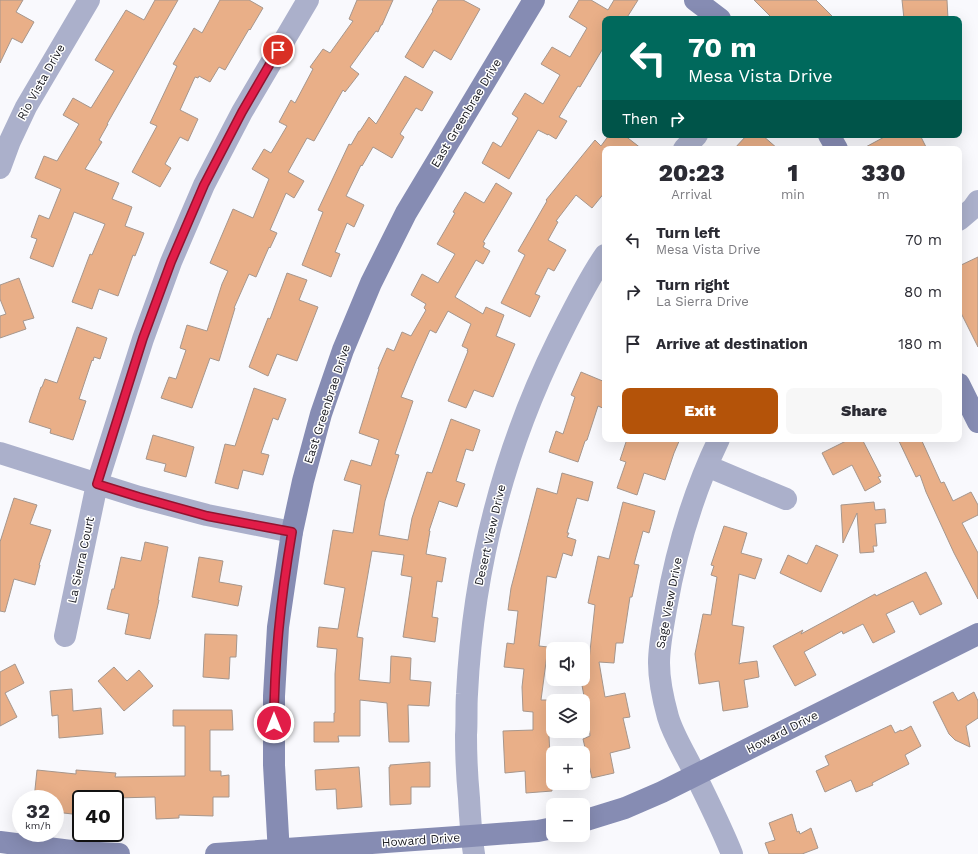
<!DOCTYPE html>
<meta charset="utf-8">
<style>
body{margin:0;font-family:"Work Sans",sans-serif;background:#f7f7f7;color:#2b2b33;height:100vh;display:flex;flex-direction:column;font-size:15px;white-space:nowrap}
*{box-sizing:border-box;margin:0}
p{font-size:13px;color:#7c7c81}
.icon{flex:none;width:22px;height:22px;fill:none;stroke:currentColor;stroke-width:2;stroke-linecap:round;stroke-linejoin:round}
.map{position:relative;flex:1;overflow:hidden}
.side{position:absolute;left:602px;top:146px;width:360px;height:296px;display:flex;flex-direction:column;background:#fff;border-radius:8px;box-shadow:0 4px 16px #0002}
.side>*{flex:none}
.guide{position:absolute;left:602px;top:16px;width:360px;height:122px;border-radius:8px;box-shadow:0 4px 16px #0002;background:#00695c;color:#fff;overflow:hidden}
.tools{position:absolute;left:546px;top:642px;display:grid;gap:8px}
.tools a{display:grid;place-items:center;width:44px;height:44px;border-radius:8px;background:#fff;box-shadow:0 4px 16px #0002;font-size:20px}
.speed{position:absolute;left:12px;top:790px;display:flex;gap:8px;font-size:20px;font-weight:700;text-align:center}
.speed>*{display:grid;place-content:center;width:52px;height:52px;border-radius:50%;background:#fff;box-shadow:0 4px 16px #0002;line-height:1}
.speed small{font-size:10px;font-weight:400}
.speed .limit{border:2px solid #111;border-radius:6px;background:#fff;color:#111}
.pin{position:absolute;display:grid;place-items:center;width:34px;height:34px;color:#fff;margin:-17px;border:2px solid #fff;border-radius:50%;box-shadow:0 1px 4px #0007}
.me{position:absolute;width:44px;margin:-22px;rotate:0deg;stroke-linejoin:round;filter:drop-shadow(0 0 3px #0008)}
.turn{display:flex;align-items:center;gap:14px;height:84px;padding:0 20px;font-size:18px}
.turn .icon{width:52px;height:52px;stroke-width:2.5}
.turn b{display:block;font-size:28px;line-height:34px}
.then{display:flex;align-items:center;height:38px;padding:0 20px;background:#0003;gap:8px;font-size:15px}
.eta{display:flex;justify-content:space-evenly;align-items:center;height:68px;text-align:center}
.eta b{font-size:24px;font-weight:800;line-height:28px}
.action{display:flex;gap:8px;margin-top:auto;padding:8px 20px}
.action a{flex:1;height:46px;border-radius:8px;background:#b45309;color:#fff;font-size:16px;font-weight:800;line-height:46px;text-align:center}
.action a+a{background:#f7f7f7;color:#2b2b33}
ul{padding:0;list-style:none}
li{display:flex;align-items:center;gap:12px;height:52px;padding:0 20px}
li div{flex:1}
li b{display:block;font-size:15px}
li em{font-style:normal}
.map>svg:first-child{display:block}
</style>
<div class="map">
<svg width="978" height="854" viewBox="0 0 978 854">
<rect width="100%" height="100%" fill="#f9f9fd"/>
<path fill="#e9af88" stroke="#a6968c" d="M0,0H23L16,12L34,22L22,43L12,38L0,63Z
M155,0H178L107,124H108L99,140L102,142L85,169L119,183L112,199L132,207L125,226L144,233L135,256L133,255L118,296L99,289L92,309L72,302L90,254L92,255L105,224L74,212L53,267L30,258L37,239L31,237L39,215L49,219L61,189L35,178L44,156L57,161L79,124L63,115L73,98L91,108L114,71L95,60L126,10L144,20Z
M220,0H249L263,8L250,30L249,29L225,70L219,67L210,82L199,76L198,78L195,77L180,110L198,119L188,141L180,137L165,164L171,168L160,187L132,172L157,126L150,123L177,66L173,64L194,28L202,33Z
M357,0H393L382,25H381L378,32L376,31L350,67L359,74L345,92L343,90L314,141L307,138L288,172L304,181L294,198L286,193L270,230L277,233L270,248L269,247L256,277L249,274L234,308H235L219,361L210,358L192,408L161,398L169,377L176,379L186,350L180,348L187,325L207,331L222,284L228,271L210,263L233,209L253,218L269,179L252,169L264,149L271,153L287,126L279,122L291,100L295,103L313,69L310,67L323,49L330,53L353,21L349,19Z
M438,0H463L480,9L451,60L434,50L423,68L405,57L433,11L432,10Z
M579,0H591L608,10L614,0H638L626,19H605V45L580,87L578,86L559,117L567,121L556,139L548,134V135L538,130L509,179L482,163L493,142L501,147L518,118L512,114L525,93L543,104L560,75L541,64L552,47L570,57L587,28L569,17Z
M754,0H816L835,19H773Z
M902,0H947L948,19H904Z
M405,76L433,92L422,111L416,108L400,134L404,137L392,158L373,147L362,166L361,165L346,196L364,205L354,227L347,223L335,252L340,254L331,277L302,265L323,212L318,210L349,144L351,145L359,131H360L369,117L376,124Z
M609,135H624L642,149H604L605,192L592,208L576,195L556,221L558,222L548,240L566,250L554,271L548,268L535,294L540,296L530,317L501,303L525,255L518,251L547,201L546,200L595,140L601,146Z
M747,135H762L778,149H734Z
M888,135H920L927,149H862Z
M496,183L512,193L483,242L485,243L483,247L490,251L483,264L476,260L455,297L483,314L486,307L504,315L496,336L515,344L493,397L474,390L466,408L448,401L468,351H467L468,349L462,346L471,324L448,311L436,333L430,330L416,361L401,397L413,401L395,454L399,455L385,501L379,535L408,540L412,518L427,472L432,473L451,419L480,430L473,451L466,449L456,481L465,484L457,507L439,501L429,531H430L426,554L446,558L442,582L437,581L432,617L438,618L435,642L403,637L412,577L401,575L404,555L372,551L357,637L363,638L359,680L390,683L391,656L411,658L410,680L431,682L429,706L408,705L409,742H389L387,703L360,700V736H338L339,742H314V722H334V713H335V674L337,649L317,647L319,627L338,629L345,588L324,584L333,530L353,533L361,485L344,480L351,460L371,466L379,440L359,433L379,369H378L387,348L394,351L402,332L411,336L426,310L424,308L426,304L411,295L422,274L438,283L455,254L437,244L455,213L453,212L465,192L484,203Z
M978,257V347L959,309V266Z
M287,273L307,280L299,300L318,307L297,361L277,354L268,376L249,367L268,318L270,319Z
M19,278L34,318L23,321L26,329L0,338V316L6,314L0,299V285Z
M77,327L107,338L100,359L94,357L93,361L92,360L79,399L86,401L73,440L50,433L51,429L29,422L41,387H42L45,379L57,383Z
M581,372L605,382V409L598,406L587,440L585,441L578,462L549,452L556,431L563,434L575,397L571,395Z
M254,388L286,399L278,420L273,418L261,453L269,455L263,475L243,470L238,489L215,483L225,444L235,446Z
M153,435L194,447L186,477L164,471L166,464L146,459Z
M627,439H680L674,453L665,480L644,473L637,495L617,488L626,462L620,460Z
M850,439H862L881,476L878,477L881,482L865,491L852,465L833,475L822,453Z
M898,439H921L941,483L944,482L953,501L971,492L978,505V515L962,523L978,553V599L954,553L926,492L920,475L916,477Z
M562,473L593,482L588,501L577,498L567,533H569L567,537L576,540L572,556L563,553L556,578L547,576L539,646L548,647L541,700H547L552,791L526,793L525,771L505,773L503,731L533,730V712L523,711L522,687L524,669L504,667L507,643L514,644L518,611L508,610L511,588L537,488L557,494Z
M14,498L37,505L30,524L51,530L39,565H40L35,585L14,579L5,612L0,611V542Z
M623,502L655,511L649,533L643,531L634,564L639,565L632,597H630L623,643H616L614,663L599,662L605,697L625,693L630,717L623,718L630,748L610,753L614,773L592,778L583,739L590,736L589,723L581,680L587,679L595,605L588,603L598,556L609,559Z
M874,502L875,510L885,509L886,523L875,524L877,546H873L874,552L860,553L857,513L843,543L841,505Z
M724,526L747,533L741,553L762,559L755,579L739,574L732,625L744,627L739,664L742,663L757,661L759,677L744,680L748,707L723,711L719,681L699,684L695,654L703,614L711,615L717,577L711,575L714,566L711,565Z
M145,542L168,547L158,600H159L150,639L125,634L129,614L107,609L112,589H114L121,557L141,561Z
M816,545L838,555L821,592L780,573L788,555L807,564Z
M199,557L223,561L219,582L242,586L238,606L192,597Z
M926,572L942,604L920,615L913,601L886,614L895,632L873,643L863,624L843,634L842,631L804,652L816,675L795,686L773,646L803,630L801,634L875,594L876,596Z
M205,634L237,635L236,657H230L229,679L203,677Z
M15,664L24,683L5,693L17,717L0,726V672Z
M114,667L127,681L139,670L153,686L124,711L98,681Z
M72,689L73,711L101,708L103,734L59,738L58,715L52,716L50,691Z
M953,692L958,701L974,692L978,701V718L966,726L970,747L955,740L949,734L933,702Z
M173,710H232L233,730H210V771H221V776L229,775V797H213V816L179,815V818L156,819L155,797L115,798L94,795V799H81V815L55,812V799H34L37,770L76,774V770L116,773L115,777L185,776V726H173Z
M891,725L895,733L901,730L902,731L911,726L921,746L905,755L909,764L872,783L873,785L856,792L851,780L825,792L816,771L829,765L825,756Z
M430,762V787H411V804L390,805L389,767H390V765Z
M359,767L362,807L337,809L336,789L316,790L315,770Z
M792,814L797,832L799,831L800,834L811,828L818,848L802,854H769L765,843L775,840L769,823Z"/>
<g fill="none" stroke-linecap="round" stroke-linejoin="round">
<path stroke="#abb0cb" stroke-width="22" d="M684,149L697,135
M0,168L10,141L26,107L89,0
M959,220L973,208L978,201
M719,439C693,493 676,551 666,609C663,627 659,645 659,663C659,681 663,699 668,717C673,734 683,750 691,766C705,795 720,824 732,854
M0,453L139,497L207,515L292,532
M707,466L786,499
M65,636L97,484L143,339L171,262L204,185L242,112L308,0
M474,854C471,835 470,817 469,798C467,777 466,756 466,735C467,721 466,708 467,694C473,571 503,451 558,340C572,312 587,281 605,255"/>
<path stroke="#868cb3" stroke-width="22" d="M695,0L720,19
M829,135L837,149
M959,384L978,422
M583,821L625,808L662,792L978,634
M0,842L79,852L119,854
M216,854L471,836L538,831L553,828
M279,854L274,765V696L278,627L288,559L292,532L303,481L321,414L343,350L371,283L406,213L534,0"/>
</g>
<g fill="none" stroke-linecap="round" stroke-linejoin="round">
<g stroke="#92132f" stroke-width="10">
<path id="route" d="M274,723C274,659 281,596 292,532L207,516L139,497L97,484L143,338L171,262L204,185L242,112L278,50"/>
</g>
<use href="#route" stroke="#e11d48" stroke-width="7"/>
</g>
<g text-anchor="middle" stroke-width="3" stroke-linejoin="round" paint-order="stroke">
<g font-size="12" fill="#191a20" stroke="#fff">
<text transform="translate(41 82) rotate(-61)" y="4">Rio Vista Drive</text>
<text transform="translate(466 113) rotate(-59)" y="4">East Greenbrae Drive</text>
<text transform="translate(327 404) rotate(-72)" y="4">East Greenbrae Drive</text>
<text transform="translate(490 535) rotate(-77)" y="4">Desert View Drive</text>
<text transform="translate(81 560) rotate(-78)" y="4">La Sierra Court</text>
<text transform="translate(669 603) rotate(-79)" y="4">Sage View Drive</text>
<text transform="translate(782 732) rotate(-27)" y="4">Howard Drive</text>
<text transform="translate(421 840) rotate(-4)" y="4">Howard Drive</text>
</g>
</g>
</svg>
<div class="tools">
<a><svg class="icon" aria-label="sound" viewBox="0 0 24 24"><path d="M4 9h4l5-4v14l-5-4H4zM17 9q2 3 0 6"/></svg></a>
<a><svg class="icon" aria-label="layers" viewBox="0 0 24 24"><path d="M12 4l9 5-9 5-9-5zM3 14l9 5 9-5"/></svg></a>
<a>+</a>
<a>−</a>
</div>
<div class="speed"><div>32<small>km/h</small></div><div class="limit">40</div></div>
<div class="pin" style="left:278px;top:50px;background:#d93025"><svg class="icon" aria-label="arrive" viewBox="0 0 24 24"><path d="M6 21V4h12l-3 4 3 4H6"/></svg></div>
<svg class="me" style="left:274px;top:723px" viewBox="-20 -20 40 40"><circle r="17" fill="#e11d48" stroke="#fff" stroke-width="3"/><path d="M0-11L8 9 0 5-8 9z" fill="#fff"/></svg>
<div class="guide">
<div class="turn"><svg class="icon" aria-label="left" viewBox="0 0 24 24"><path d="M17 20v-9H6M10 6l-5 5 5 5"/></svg><div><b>70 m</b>Mesa Vista Drive</div></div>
<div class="then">Then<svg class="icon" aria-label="right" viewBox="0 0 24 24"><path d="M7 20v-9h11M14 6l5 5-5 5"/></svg></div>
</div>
<section class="side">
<div class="eta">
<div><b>20:23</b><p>Arrival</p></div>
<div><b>1</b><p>min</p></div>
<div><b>330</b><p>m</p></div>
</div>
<ul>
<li><svg class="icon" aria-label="left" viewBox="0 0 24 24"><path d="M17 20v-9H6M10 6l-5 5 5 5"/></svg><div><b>Turn left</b><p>Mesa Vista Drive</p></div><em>70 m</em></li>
<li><svg class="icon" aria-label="right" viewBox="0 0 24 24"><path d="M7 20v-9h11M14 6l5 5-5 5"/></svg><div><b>Turn right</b><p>La Sierra Drive</p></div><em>80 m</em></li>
<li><svg class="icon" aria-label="arrive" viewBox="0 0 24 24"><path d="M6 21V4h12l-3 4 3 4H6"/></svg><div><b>Arrive at destination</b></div><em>180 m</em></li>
</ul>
<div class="action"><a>Exit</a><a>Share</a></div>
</section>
</div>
